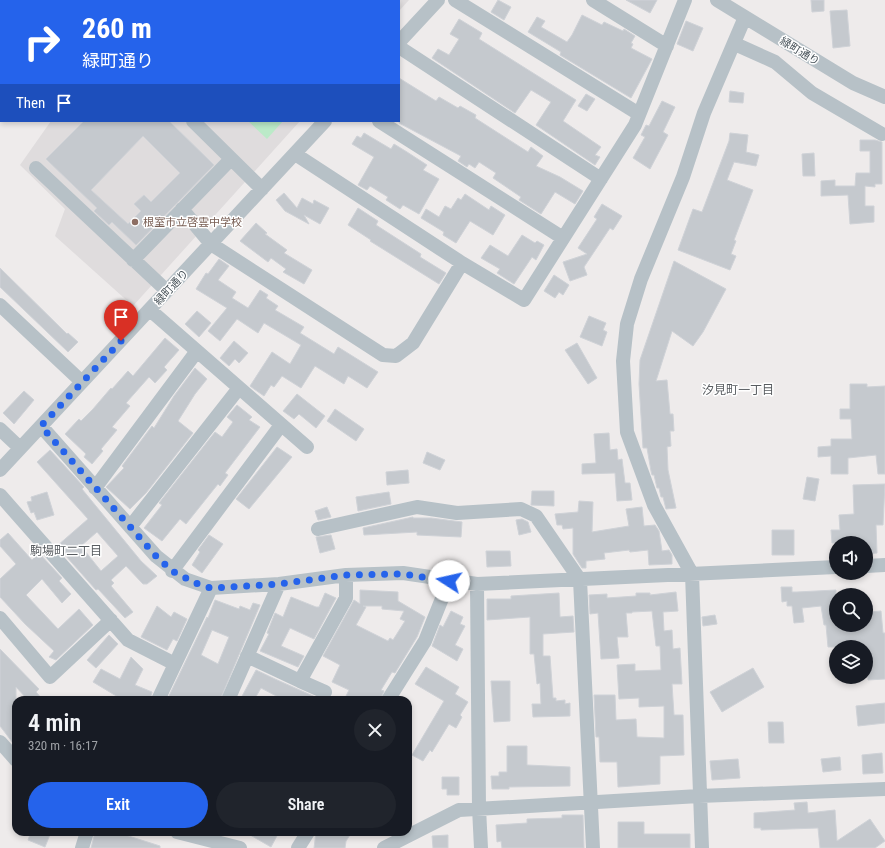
<!DOCTYPE html>
<meta charset="utf-8">
<style>
body{margin:0;font-family:"Roboto Condensed","Noto Sans JP",sans-serif;background:#20242c;color:#f1f3f6;height:100vh;display:flex;flex-direction:column;font-size:15px;white-space:nowrap}
*{box-sizing:border-box;margin:0}
p{font-size:13px;color:#9ea1a6}
.icon{flex:none;width:22px;height:22px;fill:none;stroke:currentColor;stroke-width:2;stroke-linecap:round;stroke-linejoin:round}
.map{position:relative;flex:1;overflow:hidden}
.side{position:absolute;left:12px;top:696px;width:400px;height:140px;display:flex;flex-direction:column;background:#171b24;border-radius:12px;box-shadow:0 2px 6px #0003}
.side>*{flex:none}
.guide{position:absolute;left:0px;top:0px;width:400px;height:122px;box-shadow:0 2px 6px #0003;background:#2563eb;color:#fff;overflow:hidden}
.controls{position:absolute;left:829px;top:536px;display:grid;gap:8px}
.controls a{display:grid;place-items:center;width:44px;height:44px;border-radius:50%;background:#171b24;box-shadow:0 2px 6px #0003;font-size:20px}
.pin{position:absolute;display:grid;place-items:center;width:34px;height:34px;color:#fff;margin:-41px -17px;border-radius:50% 50% 50% 0;rotate:-45deg;box-shadow:0 0 4px #0007}
.pin .icon{rotate:45deg}
.me{position:absolute;width:44px;margin:-22px;rotate:280deg;stroke-linejoin:round;filter:drop-shadow(0 0 3px #0008)}
.turn{display:flex;align-items:center;gap:14px;height:84px;padding:0 16px;font-size:18px}
.turn .icon{width:52px;height:52px;stroke-width:2.5}
.turn b{display:block;font-size:28px;line-height:34px}
.then{display:flex;align-items:center;height:38px;padding:0 16px;background:#0003;gap:8px;font-size:15px}
.round{display:grid;place-items:center;flex:none;width:42px;height:42px;border-radius:21px;background:#20242c}
.overview{display:flex;align-items:center;justify-content:space-between;height:68px;padding:0 16px}
h1{font-size:24px;font-weight:600;line-height:30px}
.cta{display:flex;gap:8px;margin-top:auto;padding:8px 16px}
.cta a{flex:1;height:46px;border-radius:24px;background:#2563eb;color:#fff;font-size:16px;font-weight:600;line-height:46px;text-align:center}
.cta a+a{background:#20242c;color:#f1f3f6}
.map>svg:first-child{display:block}
</style>
<div class="map">
<svg width="885" height="848" viewBox="0 0 885 848">
<rect width="100%" height="100%" fill="#eeebeb"/>
<path fill="#dfdcdd" d="M135,0H409L399,11V1Z
M51,121H300L133,306L55,236L65,209L20,165Z"/>
<path fill="#bbeac8" d="M200,0H395L199,1Z
M248,121H283L267,139Z"/>
<path fill="#c5c9ce" stroke="#cfd2d7" fill-rule="evenodd" d="M498,0L511,7L504,20L491,12Z
M626,0H657L650,13Z
M811,0H824V11L812,12Z
M847,10L850,46L833,48L830,11Z
M582,15L602,25L604,22L623,31L624,29L635,36L631,43L633,44L631,48L652,59L631,98L560,55L561,52L528,32L537,17L545,21L541,27L567,42L572,35Z
M459,19L482,33L479,39L576,100L563,121L601,147L595,155L600,157L595,165L536,125L551,102L531,90L515,113L432,58L438,49L449,55L459,39L450,34Z
M686,21L703,28L693,51L677,44Z
M399,78L436,101L439,97L458,108L460,106L476,115L475,118L528,152L531,147L543,156L536,166L560,177L583,191L575,204L555,192L541,214L519,200L521,197L493,178L496,173L479,162L475,168L469,164L467,167L458,161L461,156L399,123Z
M730,91L744,93L743,103L729,102Z
M586,94L595,99L587,111L578,106Z
M662,101L675,107L663,132L668,135L650,169L633,158L645,137L641,135L646,125L649,126Z
M84,121H169L214,165L136,245L112,222L109,225L94,211L97,208L46,159ZM143,136L180,173L151,202L144,195L134,204L141,211L128,224L91,190Z
M364,133L391,149L394,144L407,152L427,165L423,170L439,179L419,214L403,205L400,209L386,200L388,197L370,186L367,190L358,185L374,157L352,144L357,136L361,138Z
M730,133L748,135L746,152L759,155L756,166L734,162L727,180L753,190L734,240L736,241L731,254L736,256L730,270L678,250L693,209L702,212L729,141Z
M860,140H875L882,142V184H875V187L865,186V206H874V222L850,224L848,195L821,196V181L835,180V186H855L856,173H870V151H860Z
M814,153L815,176H803L802,154Z
M284,193L297,208L302,198L313,204L314,200L329,208L320,224L304,215L309,224L285,211L276,200Z
M465,194L489,210L491,206L505,215L493,235L470,221L456,243L443,235L444,232L421,218L426,209L439,217L445,206L451,209L458,198L461,200Z
M602,204L622,216L613,230L610,228L584,267L587,275L570,281L563,262L587,254L578,248L597,219L594,217Z
M358,208L378,221L376,225L421,254L420,257L446,273L439,284L370,241L371,240L348,225Z
M256,223L267,233L265,234L287,250L284,253L312,270L304,284L283,272L286,269L271,258L268,262L240,241Z
M522,235L535,243L537,241L544,245L536,260L532,257L514,284L497,273L500,269L481,258L490,245L508,256Z
M219,259L229,266L218,280L236,292L232,298L248,308L260,290L268,295L266,298L278,306L275,310L304,327L300,333L334,354L338,347L378,372L367,388L348,376L344,384L315,366L301,388L282,376L274,387L271,385L264,396L254,389L250,386L272,352L290,364L301,345L264,323L258,333L237,319L220,341L208,331L227,308L196,289L206,273L208,274Z
M674,261L726,289L703,332L693,346L672,331L656,381L667,380L670,414H673L674,431H670L671,446L667,447L668,470L676,508L666,509L663,497H661L659,488H657L654,475H652L651,471L647,448H643L639,384L640,360Z
M0,268L67,334L68,333L78,342L68,352L0,287Z
M554,275L569,285L563,295L559,292L555,298L544,291Z
M197,311L211,323L199,337L185,324Z
M589,316L606,323L603,330L607,332L602,346L580,337Z
M165,338L179,350L164,367L167,370L155,383L149,377L126,403L130,406L112,427L117,430L101,449L103,451L92,464L84,457L86,454L65,434L79,419L81,421L93,409L111,388L112,389L128,371L133,376Z
M234,341L248,353L239,363L235,359L229,366L220,358Z
M577,343L597,378L588,384L565,350Z
M195,368L207,379L195,394L178,421L193,433L146,493L130,509L106,487L124,468L122,466L152,426L154,428L174,396Z
M850,384H867V387L885,386V474H878L876,455L848,458V474H831V456L818,457V447L831,446V439H852L851,419H840V409H850Z
M24,391L34,400L14,424L3,413Z
M297,394L325,416L316,428L299,414L294,419L283,411Z
M237,405L252,417L249,420L260,427L225,473L228,475L220,486L218,484L186,524L180,519L162,541L144,528L162,505L159,503L215,432L222,437L233,422L227,417Z
M335,409L364,429L356,441L327,421Z
M609,433L610,450L617,449L618,460L622,459L625,483H630L632,500L617,501L615,473L582,474V464L596,463L594,434Z
M277,447L292,457L249,509L236,499Z
M50,450L84,487L82,489L141,561L157,576L147,584H143L126,566L111,580L114,583L111,586L133,612L125,618L98,589L96,590L57,546L88,519L37,462ZM97,532L118,556L101,571L81,546Z
M427,452L445,460L440,470L423,463Z
M408,470L409,483L387,485L386,472Z
M807,477L819,479L815,501L803,499Z
M885,484L883,525H876L877,553L866,554V543H832L831,530H840L839,515L854,514L853,485Z
M532,491H554V506L531,505Z
M47,492L54,515L37,520L34,512L31,513L27,502L32,501L31,497Z
M389,492L391,504L358,511L356,497Z
M579,501L593,502L592,532L629,526L626,509L642,507L644,526L655,525L659,531L662,551L669,550L672,555V564L649,565L648,550L630,552L629,550L604,553L605,559L586,561V568H582L573,554V528L563,529L562,525H557L555,514L578,512Z
M327,507L331,517L318,520L315,511Z
M413,517V518H431L462,522L461,537L417,535V532L364,535L363,528Z
M522,519L528,522L531,532L519,535L516,520Z
M772,530H794V555H772Z
M8,533L32,560L39,553L62,578L59,581L71,594L62,603L42,579L26,595L58,629L79,609L93,625L56,660L49,657L54,651L25,624L0,597V579L16,564L0,546V540Z
M209,535L223,544L202,573L192,565L200,552L198,550Z
M331,535L335,549L320,553L316,537Z
M486,551H510L511,566L487,567Z
M781,587H792V592H797L836,590V625H866V616L870,615V612L881,611L883,633H885V679L868,680L866,647H828L826,625H824L821,606L802,608L804,622L794,623L792,606H787V601L782,602Z
M360,590L398,592V601L425,617L417,637L395,673L392,672L381,690L384,691L380,700H344L349,690L332,682L340,665L323,656L354,600L360,604ZM363,606H382V609L404,611L400,619L405,621L393,640L390,638L388,641L356,625L366,607Z
M676,592L678,611L663,612L664,631L672,630L673,649L680,648L682,684H672L674,715H683L684,755L660,756V784L618,787L617,762H600L599,737H596L594,695H615L616,720L636,719L637,737L664,738V706L639,707V698L619,699L617,665L635,664V671L661,670L660,646H656L652,611L632,612V613H626L628,637H617L619,658L601,659L598,613L590,614L589,595L607,594V598L636,596V593H650V595Z
M325,593L336,598L314,639L290,628L281,646L304,656L298,667L260,651L269,634L267,633L275,613L283,617L291,597L316,607H319Z
M559,593L560,617L573,616L574,632L543,634V656H550L553,698H556V701L565,700V704L570,703V716L533,717L532,704H541L540,683L537,684L534,654H530V617L487,620V599H511V596Z
M215,600L239,609L240,606L250,610L253,603L260,605L220,700H167L207,617L208,618ZM212,630L229,637L218,664L201,655Z
M157,606L171,617L174,612L187,619L177,641L173,639L167,650L141,637Z
M451,611L463,617L460,624L465,626L455,645L463,649L457,661L432,646L440,625L443,627Z
M715,615L717,624L703,626L702,617Z
M109,635L118,644L96,668L87,660Z
M0,649L39,689L36,692L43,700H28L16,687V747L0,726Z
M131,657L143,669L135,685L152,692L150,700H123L93,682L101,669L120,679Z
M426,667L459,687L455,694L468,702L460,715L462,717L456,728L449,724L432,752L430,750L423,761L412,755L444,701L415,684Z
M753,668L764,687L722,712L710,692Z
M256,670L275,679L322,700H284L261,688L254,700H240Z
M491,681H510V721L494,722Z
M885,703V723L858,726L856,706Z
M768,722H783L784,743H769Z
M507,746H527V765L570,767V786L509,787V789H492L491,776H499V772H507Z
M882,753L883,773L863,774L862,755Z
M840,757L841,770L823,772L821,759Z
M738,759L740,778L712,780L710,761Z
M442,777H459V795H447V789H442Z
M807,802L808,813L835,810L837,841L870,819L885,841L875,848H820L818,828L761,830V828H754V813L795,810L794,803Z
M562,815H583L584,848H502L501,841L497,842L496,825L527,823V819L562,818Z
M618,822H644V834H690V848H618Z
M31,832H51L45,847L28,840Z
M95,832H116L160,846V848H91Z
M245,832H279L271,847Z
M316,832H352L346,841L345,848H314Z
M448,835V848H433L432,836Z"/>
<g fill="none" stroke-linecap="round" stroke-linejoin="round">
<path stroke="#b7c1c7" stroke-width="14" d="M455,0L639,114
M593,0L667,46
M717,0L853,83L885,97
M399,42L438,0
M735,44L775,62L812,93L882,134
M399,47L601,179
M193,121L262,189
M379,121L563,238
M295,154L462,263L524,300L635,125L685,0
M36,168L167,291
M182,209L211,244L383,355L396,356L413,343L462,263
M133,260L231,159
M0,305L82,382
M150,310L307,447
M41,426L156,556L185,579L211,588L279,584L346,575L403,573L477,584L836,567
M0,429L20,448
M0,470L325,121
M95,488L197,351
M0,495L128,640L175,664
M130,527L239,388
M318,529L417,507L457,513L521,509L536,516L580,580L593,848
M866,566L885,565
M172,571L281,425
M477,584L479,808L481,848
M0,618L50,677L111,620
M247,656L300,681L346,598V575
M300,681L325,692
M158,700L211,588
M228,700L279,584
M388,700L425,641L449,581
M0,742L16,760
M177,832L240,848
M82,848L87,832
M298,848L308,832
M384,848L459,810L699,796L885,789
M702,848L692,574L654,505L627,432L623,361L627,324L641,279L683,177L704,113L745,17"/>
</g>
<g fill="none" stroke-linecap="round" stroke-linejoin="round">
<path stroke="#2563eb" stroke-width="7" stroke-dasharray="0 12.6" d="M121,341L41,426L156,556L172,571L198,584L211,588L279,584L346,575L403,574L449,581"/>
</g>
<circle fill="#8d6e63" stroke="#fff" stroke-width="1.5" cx="135" cy="222" r="4"/>
<g text-anchor="middle" stroke-width="3" stroke-linejoin="round" paint-order="stroke">
<g font-size="11" fill="#455057" stroke="#fff">
<text transform="translate(800 51) rotate(31)" y="4">緑町通り</text>
<text transform="translate(171 287) rotate(-47)" y="4">緑町通り</text>
</g>
<g font-size="11" fill="#785e54" stroke="#fff" text-anchor="start">
<text x="143" y="226">根室市立啓雲中学校</text>
</g>
<g font-size="12" fill="#585c60" stroke="#fff">
<text x="738" y="394">汐見町一丁目</text>
<text x="66" y="555">駒場町二丁目</text>
</g>
</g>
</svg>
<div class="controls">
<a><svg class="icon" aria-label="sound" viewBox="0 0 24 24"><path d="M4 9h4l5-4v14l-5-4H4zM17 9q2 3 0 6"/></svg></a>
<a><svg class="icon" aria-label="search" viewBox="0 0 24 24"><circle cx="10" cy="10" r="6"/><path d="M15 15l6 6"/></svg></a>
<a><svg class="icon" aria-label="layers" viewBox="0 0 24 24"><path d="M12 4l9 5-9 5-9-5zM3 14l9 5 9-5"/></svg></a>
</div>
<div class="pin" style="left:121px;top:341px;background:#d93025"><svg class="icon" aria-label="arrive" viewBox="0 0 24 24"><path d="M6 21V4h12l-3 4 3 4H6"/></svg></div>
<svg class="me" style="left:449px;top:581px" viewBox="-20 -20 40 40"><circle r="19" fill="#fff"/><path d="M0-13L10 11 0 6-10 11z" fill="#2563eb"/></svg>
<div class="guide">
<div class="turn"><svg class="icon" aria-label="right" viewBox="0 0 24 24"><path d="M7 20v-9h11M14 6l5 5-5 5"/></svg><div><b>260 m</b>緑町通り</div></div>
<div class="then">Then<svg class="icon" aria-label="arrive" viewBox="0 0 24 24"><path d="M6 21V4h12l-3 4 3 4H6"/></svg></div>
</div>
<section class="side">
<div class="overview"><div><h1>4 min</h1><p>320 m · 16:17</p></div><a class="round"><svg class="icon" aria-label="close" viewBox="0 0 24 24"><path d="M6 6l12 12M18 6L6 18"/></svg></a></div>
<div class="cta"><a>Exit</a><a>Share</a></div>
</section>
</div>
